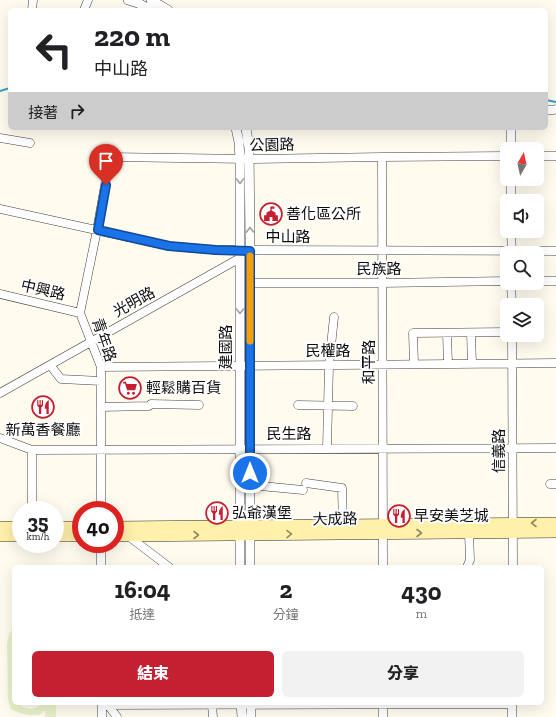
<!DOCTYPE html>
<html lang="zh-TW">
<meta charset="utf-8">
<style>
body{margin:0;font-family:"Zilla Slab","Noto Sans TC",serif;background:#f2f2f2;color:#202124;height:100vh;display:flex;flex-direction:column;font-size:15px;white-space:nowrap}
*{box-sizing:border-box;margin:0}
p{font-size:13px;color:#757577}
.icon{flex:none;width:22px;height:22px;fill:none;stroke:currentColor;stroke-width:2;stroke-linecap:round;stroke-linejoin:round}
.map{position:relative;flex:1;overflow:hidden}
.drawer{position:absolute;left:12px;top:565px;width:532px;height:140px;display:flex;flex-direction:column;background:#fff;border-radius:6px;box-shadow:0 4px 16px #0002}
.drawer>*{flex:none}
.top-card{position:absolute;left:8px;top:8px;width:540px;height:122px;border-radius:6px;box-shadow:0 4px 16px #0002;background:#fff;color:#202124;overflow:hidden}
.needle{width:26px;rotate:9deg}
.fabs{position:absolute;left:500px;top:142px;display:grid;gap:8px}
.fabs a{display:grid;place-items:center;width:44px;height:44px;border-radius:6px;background:#fff;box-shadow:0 4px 16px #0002;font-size:20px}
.speed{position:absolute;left:12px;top:501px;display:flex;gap:8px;font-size:20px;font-weight:700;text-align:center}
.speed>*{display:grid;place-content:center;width:52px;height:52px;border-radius:50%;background:#fff;box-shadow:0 4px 16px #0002;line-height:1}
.speed small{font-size:10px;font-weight:400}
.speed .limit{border:6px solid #d22;background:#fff;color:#111}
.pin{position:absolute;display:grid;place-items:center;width:34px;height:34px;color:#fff;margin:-41px -17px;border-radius:50% 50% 50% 0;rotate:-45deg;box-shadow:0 0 4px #0007}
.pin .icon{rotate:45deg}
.me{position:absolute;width:44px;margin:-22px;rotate:0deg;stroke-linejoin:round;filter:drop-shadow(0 0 3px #0008)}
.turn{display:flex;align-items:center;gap:14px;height:84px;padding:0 20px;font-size:18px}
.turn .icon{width:52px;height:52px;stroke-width:2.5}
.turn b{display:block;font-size:28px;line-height:34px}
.then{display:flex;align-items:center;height:38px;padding:0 20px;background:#0003;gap:8px;font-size:15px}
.eta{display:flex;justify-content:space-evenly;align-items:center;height:68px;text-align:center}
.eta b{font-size:24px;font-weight:800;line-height:28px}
.cta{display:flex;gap:8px;margin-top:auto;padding:8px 20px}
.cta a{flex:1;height:46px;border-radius:6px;background:#c52032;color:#fff;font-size:16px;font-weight:800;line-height:46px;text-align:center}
.cta a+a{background:#f2f2f2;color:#202124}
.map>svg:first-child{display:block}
</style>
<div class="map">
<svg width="556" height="717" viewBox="0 0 556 717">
<rect width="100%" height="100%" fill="#fffbef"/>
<path fill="#e7f2c9" d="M14,628V703H18C25,711 35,711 42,703H56V717H45V710L39,715C28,715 22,715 11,709L8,700L7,644L9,634Z"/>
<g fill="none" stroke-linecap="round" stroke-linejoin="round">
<path stroke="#359ed3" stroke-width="2" d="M0,91L10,88
M546,100L556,102"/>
<g stroke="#414141" stroke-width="9">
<path id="minor" d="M32,10L33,0
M84,10L88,0
M546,110H554L556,109
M0,138L30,143
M511,149V128
M537,156H556
M382,157L383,567
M511,201V179
M0,209L169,246L216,250L556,251
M511,231L512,253
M537,281H556
M250,283H382L507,281
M511,283L512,305
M0,294L80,313
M447,333L448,364
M471,333L472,364
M512,335L513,567
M414,364L413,333L507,332
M50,365L61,379L101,381
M101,367L556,363
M0,393L240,258
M298,405L353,406
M101,407L149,406L151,404L199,405
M0,438L32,450L556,448
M327,448L329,365L334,317
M32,450V510
M306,483L342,488L343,525
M550,484H556
M250,485L303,490
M101,510V367L80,313L97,230L110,157L249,159L382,157L507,156
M127,535L169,567
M101,544V567
M467,567L470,560L469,533
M383,703V717
M102,705L512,704
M108,705L117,717
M212,705L213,717
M102,717V703
M512,717V703"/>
</g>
<g stroke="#414141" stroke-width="10">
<path id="tertiary" d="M128,0L138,3L151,10
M151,0L168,10
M236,128L239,142L240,159V567
M246,128L249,148L250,240V567
M241,703L242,717
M251,703V717"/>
</g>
<g stroke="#303030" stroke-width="12">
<path id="secondary" d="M0,527H21
M55,527H81
M115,527L556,523
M0,536H21
M55,536H81
M115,536L556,532"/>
</g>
<use href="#minor" stroke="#fff" stroke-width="8"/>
<use href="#tertiary" stroke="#fff" stroke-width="9"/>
<use href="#secondary" stroke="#fff0aa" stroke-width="11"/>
</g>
<defs><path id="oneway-chevron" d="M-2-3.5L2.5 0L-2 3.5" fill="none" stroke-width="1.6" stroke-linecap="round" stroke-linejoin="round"/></defs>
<g stroke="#9f9f9f">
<use href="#oneway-chevron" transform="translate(240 181) rotate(90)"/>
<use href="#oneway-chevron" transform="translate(250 230) rotate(-91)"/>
<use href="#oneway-chevron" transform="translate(240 311) rotate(91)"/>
</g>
<g stroke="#938a64">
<use href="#oneway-chevron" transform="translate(534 523) rotate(180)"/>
<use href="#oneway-chevron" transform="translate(419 533)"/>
<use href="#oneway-chevron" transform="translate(289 534) rotate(-1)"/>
<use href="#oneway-chevron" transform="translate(196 535)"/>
</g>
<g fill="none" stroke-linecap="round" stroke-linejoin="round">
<g stroke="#114b97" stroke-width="10">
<path id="route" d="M106,185L98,230L169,246L216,250L250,251V473"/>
</g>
<use href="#route" stroke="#1a73e8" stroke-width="7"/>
<path stroke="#f59e0b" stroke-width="7" d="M250,341V256"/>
</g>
<defs>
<g id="civic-ring" transform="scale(1.15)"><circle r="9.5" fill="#fff" stroke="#c52032" stroke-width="1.5"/><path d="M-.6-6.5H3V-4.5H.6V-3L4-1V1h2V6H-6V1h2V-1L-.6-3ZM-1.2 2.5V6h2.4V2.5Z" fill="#c52032"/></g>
<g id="supermarket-ring" transform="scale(1.15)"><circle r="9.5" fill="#fff" stroke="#c52032" stroke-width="1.5"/><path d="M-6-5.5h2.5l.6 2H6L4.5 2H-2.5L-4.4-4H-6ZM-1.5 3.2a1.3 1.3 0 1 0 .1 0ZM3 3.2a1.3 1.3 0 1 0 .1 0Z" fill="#c52032"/></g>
<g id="restaurant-ring" transform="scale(1.15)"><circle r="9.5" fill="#fff" stroke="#c52032" stroke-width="1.5"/><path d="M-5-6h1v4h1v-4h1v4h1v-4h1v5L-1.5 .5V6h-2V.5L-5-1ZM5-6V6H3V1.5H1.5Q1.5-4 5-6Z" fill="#c52032"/></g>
</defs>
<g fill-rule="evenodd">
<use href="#civic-ring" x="271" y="214"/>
<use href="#supermarket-ring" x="130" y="388"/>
<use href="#restaurant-ring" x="43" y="407"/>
<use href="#restaurant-ring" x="217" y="513"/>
<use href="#restaurant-ring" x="399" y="516"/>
</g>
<g text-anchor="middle" stroke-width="4" stroke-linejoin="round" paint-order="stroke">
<g font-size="15" fill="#0e0e0e" stroke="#fff">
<text transform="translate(272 145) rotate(-1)" y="5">公園路</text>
<text x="288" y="242">中山路</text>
<text x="379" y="274">民族路</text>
<text transform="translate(43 290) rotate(13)" y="5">中興路</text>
<text transform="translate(134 302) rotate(-29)" y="5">光明路</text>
<text transform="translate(104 340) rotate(71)" y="5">青年路</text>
<text transform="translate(226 347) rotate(-90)" y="5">建國路</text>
<text x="328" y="356">民權路</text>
<text transform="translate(369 362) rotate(-90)" y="5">和平路</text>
<text x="289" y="439">民生路</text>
<text transform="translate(499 451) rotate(-90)" y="5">信義路</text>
<text transform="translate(335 519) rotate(-1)" y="5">大成路</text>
</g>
<g font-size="15" fill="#0e0e0e" stroke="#fff" text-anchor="start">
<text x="286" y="219">善化區公所</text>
<text x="146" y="393">輕鬆購百貨</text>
<text x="43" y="435" text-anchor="middle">新萬香餐廳</text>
<text x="232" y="518">弘爺漢堡</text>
<text x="414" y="521">早安美芝城</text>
</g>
</g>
</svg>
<div class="fabs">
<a><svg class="needle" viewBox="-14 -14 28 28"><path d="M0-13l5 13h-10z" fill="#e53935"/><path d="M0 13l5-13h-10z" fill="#757577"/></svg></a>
<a><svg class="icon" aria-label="sound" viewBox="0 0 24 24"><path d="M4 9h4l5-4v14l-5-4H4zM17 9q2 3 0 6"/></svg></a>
<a><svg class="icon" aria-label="search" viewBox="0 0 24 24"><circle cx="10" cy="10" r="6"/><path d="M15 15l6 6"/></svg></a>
<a><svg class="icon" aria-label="layers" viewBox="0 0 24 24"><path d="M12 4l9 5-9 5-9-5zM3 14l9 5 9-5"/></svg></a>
</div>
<div class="speed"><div>35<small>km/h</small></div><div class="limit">40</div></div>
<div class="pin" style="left:106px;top:185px;background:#d93025"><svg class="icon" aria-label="arrive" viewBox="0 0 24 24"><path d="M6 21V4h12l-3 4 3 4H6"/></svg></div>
<svg class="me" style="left:250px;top:473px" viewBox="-20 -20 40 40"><circle r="17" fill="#1a73e8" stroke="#fff" stroke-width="3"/><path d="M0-11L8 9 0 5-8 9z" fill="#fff"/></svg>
<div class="top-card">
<div class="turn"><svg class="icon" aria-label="left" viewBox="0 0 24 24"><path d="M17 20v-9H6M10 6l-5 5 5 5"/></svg><div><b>220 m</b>中山路</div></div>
<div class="then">接著<svg class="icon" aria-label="right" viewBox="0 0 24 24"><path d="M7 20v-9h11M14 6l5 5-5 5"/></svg></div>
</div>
<section class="drawer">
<div class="eta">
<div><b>16:04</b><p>抵達</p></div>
<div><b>2</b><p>分鐘</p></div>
<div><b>430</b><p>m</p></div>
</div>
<div class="cta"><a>結束</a><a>分享</a></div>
</section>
</div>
